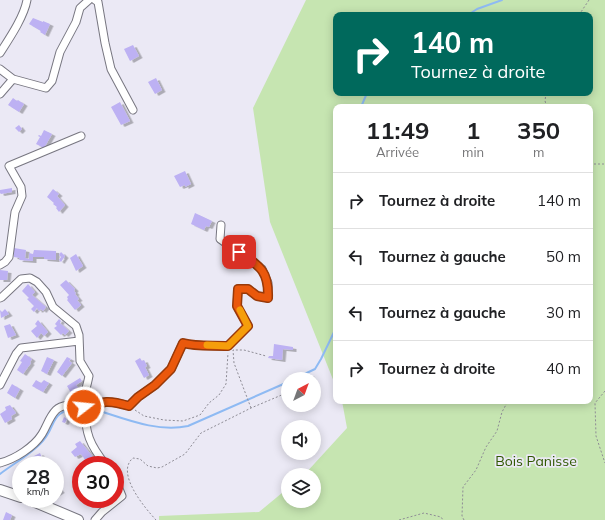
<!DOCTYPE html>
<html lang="fr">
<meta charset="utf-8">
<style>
body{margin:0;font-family:Mulish,sans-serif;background:#f2f2f2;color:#202124;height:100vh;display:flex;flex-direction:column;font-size:15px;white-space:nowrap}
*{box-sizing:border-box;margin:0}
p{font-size:13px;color:#757577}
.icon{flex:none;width:22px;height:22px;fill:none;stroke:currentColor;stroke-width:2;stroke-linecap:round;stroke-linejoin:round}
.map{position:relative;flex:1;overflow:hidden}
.details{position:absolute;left:333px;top:104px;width:260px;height:300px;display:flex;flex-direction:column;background:#fff;border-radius:8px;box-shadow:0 2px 10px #0003}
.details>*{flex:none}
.guide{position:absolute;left:333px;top:12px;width:260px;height:84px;border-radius:8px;box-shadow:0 2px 10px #0003;background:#00695c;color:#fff;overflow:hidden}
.needle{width:26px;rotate:41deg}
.controls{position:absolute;left:281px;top:372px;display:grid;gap:8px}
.controls a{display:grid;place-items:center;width:40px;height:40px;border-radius:50%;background:#fff;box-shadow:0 2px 10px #0003;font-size:20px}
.speed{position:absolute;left:12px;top:456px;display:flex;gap:8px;font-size:20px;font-weight:700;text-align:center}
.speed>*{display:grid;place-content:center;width:52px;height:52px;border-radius:50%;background:#fff;box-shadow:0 2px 10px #0003;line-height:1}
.speed small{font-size:10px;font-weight:400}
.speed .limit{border:6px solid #d22;background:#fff;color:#111}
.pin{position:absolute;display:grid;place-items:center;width:34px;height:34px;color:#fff;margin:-17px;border-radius:8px;box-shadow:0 2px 6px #0006}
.me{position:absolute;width:44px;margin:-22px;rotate:74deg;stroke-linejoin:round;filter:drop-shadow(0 0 3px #0008)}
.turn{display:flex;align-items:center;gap:14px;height:84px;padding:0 12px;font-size:18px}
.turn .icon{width:52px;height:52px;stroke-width:2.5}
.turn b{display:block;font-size:28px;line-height:34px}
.eta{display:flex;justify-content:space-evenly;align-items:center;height:68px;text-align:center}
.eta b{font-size:24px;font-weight:700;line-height:28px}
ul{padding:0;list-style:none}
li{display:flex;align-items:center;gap:12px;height:56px;padding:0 12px;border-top:1px solid #e0e0e0}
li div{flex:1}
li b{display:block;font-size:15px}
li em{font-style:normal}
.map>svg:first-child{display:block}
</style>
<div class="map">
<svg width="605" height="520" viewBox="0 0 605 520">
<defs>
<filter id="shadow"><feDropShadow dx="3.5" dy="2" stdDeviation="0" flood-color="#0004"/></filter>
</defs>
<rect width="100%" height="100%" fill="#ebe9f5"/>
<path fill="#c6e5b1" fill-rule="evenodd" d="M306,0H605V520H159V516L259,512L288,488V501H314V475H304L347,428L342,401H590V107H336V387L270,222L253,108ZM336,15H590V93H336Z"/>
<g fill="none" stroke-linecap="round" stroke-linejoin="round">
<path stroke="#8ebaf3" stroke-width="2" d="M468,15L477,9L502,0
M361,107L367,93
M294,379L315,369L321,359L336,328
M90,408C121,417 155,433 188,426L288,382
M0,474C13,464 28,456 40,444C59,426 46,411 81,408"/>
</g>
<path fill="#bdb1f3" filter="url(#shadow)" d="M33,18L43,22V21L50,24L45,35L40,32L41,31L29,24Z
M133,45L139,56L130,61L124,49Z
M156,78L162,90L155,94L148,82Z
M13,98L17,101L18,100L24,104L19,112L8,105Z
M120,102L130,121L121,125L111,107Z
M19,125L22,129L19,132L15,128Z
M44,130L52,134L44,148L36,144L40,137L38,136L39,135L41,136Z
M185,171L191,184L185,187V185L180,187L174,176Z
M12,188V192L1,194L0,193V190Z
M53,189L59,194L57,196L65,205L59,212L56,208L57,207L53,204L54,203L47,197Z
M195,213L212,221L209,227L206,226L204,230L191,224Z
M14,248L26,250L25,258L29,259V253L33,254L34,250L56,251V260L44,259V257H33V261L19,260L20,258L14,257Z
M61,252L65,256L61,262L59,260L61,257L59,255Z
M76,254L83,266L76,271L70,258Z
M0,270L8,271L7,280H0Z
M66,280L75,289L74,291L76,293L75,294L79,299L77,300L81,305L75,310L67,300L68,299L67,297L69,295L60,285Z
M28,284L35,292L32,295L46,307L43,311L41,309L39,311L37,308L34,312L31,309L34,306L27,299L29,298L22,291Z
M5,309L9,314L1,318L0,310L2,312Z
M59,319L61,321L60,323L69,331L65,335L63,333L61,335L54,328L57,326L55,324Z
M38,320L48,332L44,336L41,333L37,338L31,331L37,326L35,324Z
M10,324L16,335L8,338L4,326Z
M274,344L293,347V350L283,349L282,360L268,358L269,356H273Z
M25,354L32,359L30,362L31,363L23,374L17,370L22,362L20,361Z
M47,357L54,360L47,374L41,371Z
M67,357L71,359L69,361L72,363L62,376L57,372Z
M140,358L142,361L144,360L147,366L145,367L149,375L144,378L135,361Z
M310,374L313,378L302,379Z
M80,378L82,381L76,385L79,389L71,393L67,386Z
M36,380L41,383L44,380L49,383L43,392L32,386Z
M12,384L20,389L15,398L7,393Z
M10,405L16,413L11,416L12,419L5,423L0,414L6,410L5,407Z
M64,417L67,419L65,423L62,422Z
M80,441L93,457L90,459L91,461L88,464L81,454L75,457L71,452L77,447L75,444Z
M40,453L42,458L35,463L32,457Z
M55,482L61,491L55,495Z
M81,483V497H80L78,484Z
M6,512L12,515L10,520H3Z"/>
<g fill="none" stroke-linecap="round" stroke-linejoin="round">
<g stroke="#777680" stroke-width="9">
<path id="street" d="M95,0L98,2L105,43L111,69L133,110
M0,53C9,39 24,17 27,0
M0,69L13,79
M0,94L13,79L46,88L52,81L60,52L76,22L80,8L89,0
M0,265L5,262L9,257L15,212L22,196L21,187L9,166L81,136
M0,298L2,297L21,279L30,278L37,282L46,292L53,307L76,326L79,335L80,361L89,376C87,385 85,398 76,403C69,406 62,404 56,410C49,417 47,426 42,434C34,447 15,459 0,463
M0,385L16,354L21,348L79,341
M106,465C89,444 86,434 84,407C104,401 109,400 129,406L138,397L155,385L171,369L183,343C197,347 213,345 228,346L248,326L237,306L238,289H248L257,296L268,298V283L262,269L220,239L221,225
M95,520L102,512L122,496L115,479"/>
</g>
<g stroke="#777680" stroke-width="12">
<path id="secondary" d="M0,490L21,497
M28,499L78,520"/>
</g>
<path stroke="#8e8c95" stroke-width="1" stroke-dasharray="2 2" stroke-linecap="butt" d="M579,15L589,0
M546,93L545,101L547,107
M590,164H605
M605,391L595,403L596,436L605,463
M251,408L234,363L233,350H244L266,356
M135,410L144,416L164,420L183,421L200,415L209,403L219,395L226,384L228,353
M156,520C145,508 115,473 133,458L140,459L148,466L157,468L162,467L185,454L201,433L251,408L284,394
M399,520L424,513L441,517L443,520
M464,520L462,516L463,487L476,470L486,447L497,431L502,412L508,401"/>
<use href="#street" stroke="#fff" stroke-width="7"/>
<use href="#secondary" stroke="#fff" stroke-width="10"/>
</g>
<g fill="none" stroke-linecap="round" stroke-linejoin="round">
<g stroke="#983908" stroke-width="10">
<path id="route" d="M84,407C104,401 109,400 129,406L138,397L155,385L171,369L183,343C197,347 213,345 228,346L248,326L237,306L238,289H248L257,296L268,298C269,271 260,266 239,252"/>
</g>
<use href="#route" stroke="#ea580c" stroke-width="7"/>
<path stroke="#f59e0b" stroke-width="7" d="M207,345L228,346L248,326L240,310"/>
</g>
<g text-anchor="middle" stroke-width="3.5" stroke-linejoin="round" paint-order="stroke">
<g font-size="14" fill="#305800" stroke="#ebe9f5">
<text x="536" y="466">Bois Panisse</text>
</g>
</g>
</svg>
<div class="controls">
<a><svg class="needle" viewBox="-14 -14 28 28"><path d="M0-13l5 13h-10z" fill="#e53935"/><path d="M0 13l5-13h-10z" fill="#757577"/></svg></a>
<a><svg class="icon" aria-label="sound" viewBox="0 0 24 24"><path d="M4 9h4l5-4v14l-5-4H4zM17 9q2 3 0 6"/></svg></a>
<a><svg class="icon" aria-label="layers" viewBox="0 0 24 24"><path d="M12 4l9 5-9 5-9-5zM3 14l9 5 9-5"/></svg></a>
</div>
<div class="speed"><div>28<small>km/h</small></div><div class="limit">30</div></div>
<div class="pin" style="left:239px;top:252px;background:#d93025"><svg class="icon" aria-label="arrive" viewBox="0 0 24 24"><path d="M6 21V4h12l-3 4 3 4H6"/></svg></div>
<svg class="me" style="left:84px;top:407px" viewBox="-20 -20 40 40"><circle r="17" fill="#ea580c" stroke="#fff" stroke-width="3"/><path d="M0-11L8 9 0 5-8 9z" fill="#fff"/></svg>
<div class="guide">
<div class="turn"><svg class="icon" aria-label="right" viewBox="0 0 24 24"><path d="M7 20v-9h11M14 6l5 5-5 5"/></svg><div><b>140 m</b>Tournez à droite</div></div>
</div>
<section class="details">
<div class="eta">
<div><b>11:49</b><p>Arrivée</p></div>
<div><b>1</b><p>min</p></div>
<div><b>350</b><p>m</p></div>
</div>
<ul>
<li><svg class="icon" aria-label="right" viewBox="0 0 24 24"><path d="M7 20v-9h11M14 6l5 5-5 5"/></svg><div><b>Tournez à droite</b></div><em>140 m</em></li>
<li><svg class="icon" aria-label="left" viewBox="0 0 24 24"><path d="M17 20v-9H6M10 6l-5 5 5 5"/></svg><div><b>Tournez à gauche</b></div><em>50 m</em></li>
<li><svg class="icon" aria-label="left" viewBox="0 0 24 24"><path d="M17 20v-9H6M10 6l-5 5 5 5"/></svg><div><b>Tournez à gauche</b></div><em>30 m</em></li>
<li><svg class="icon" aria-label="right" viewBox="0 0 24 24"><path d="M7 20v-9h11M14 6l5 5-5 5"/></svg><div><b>Tournez à droite</b></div><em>40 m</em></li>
</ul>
</section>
</div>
